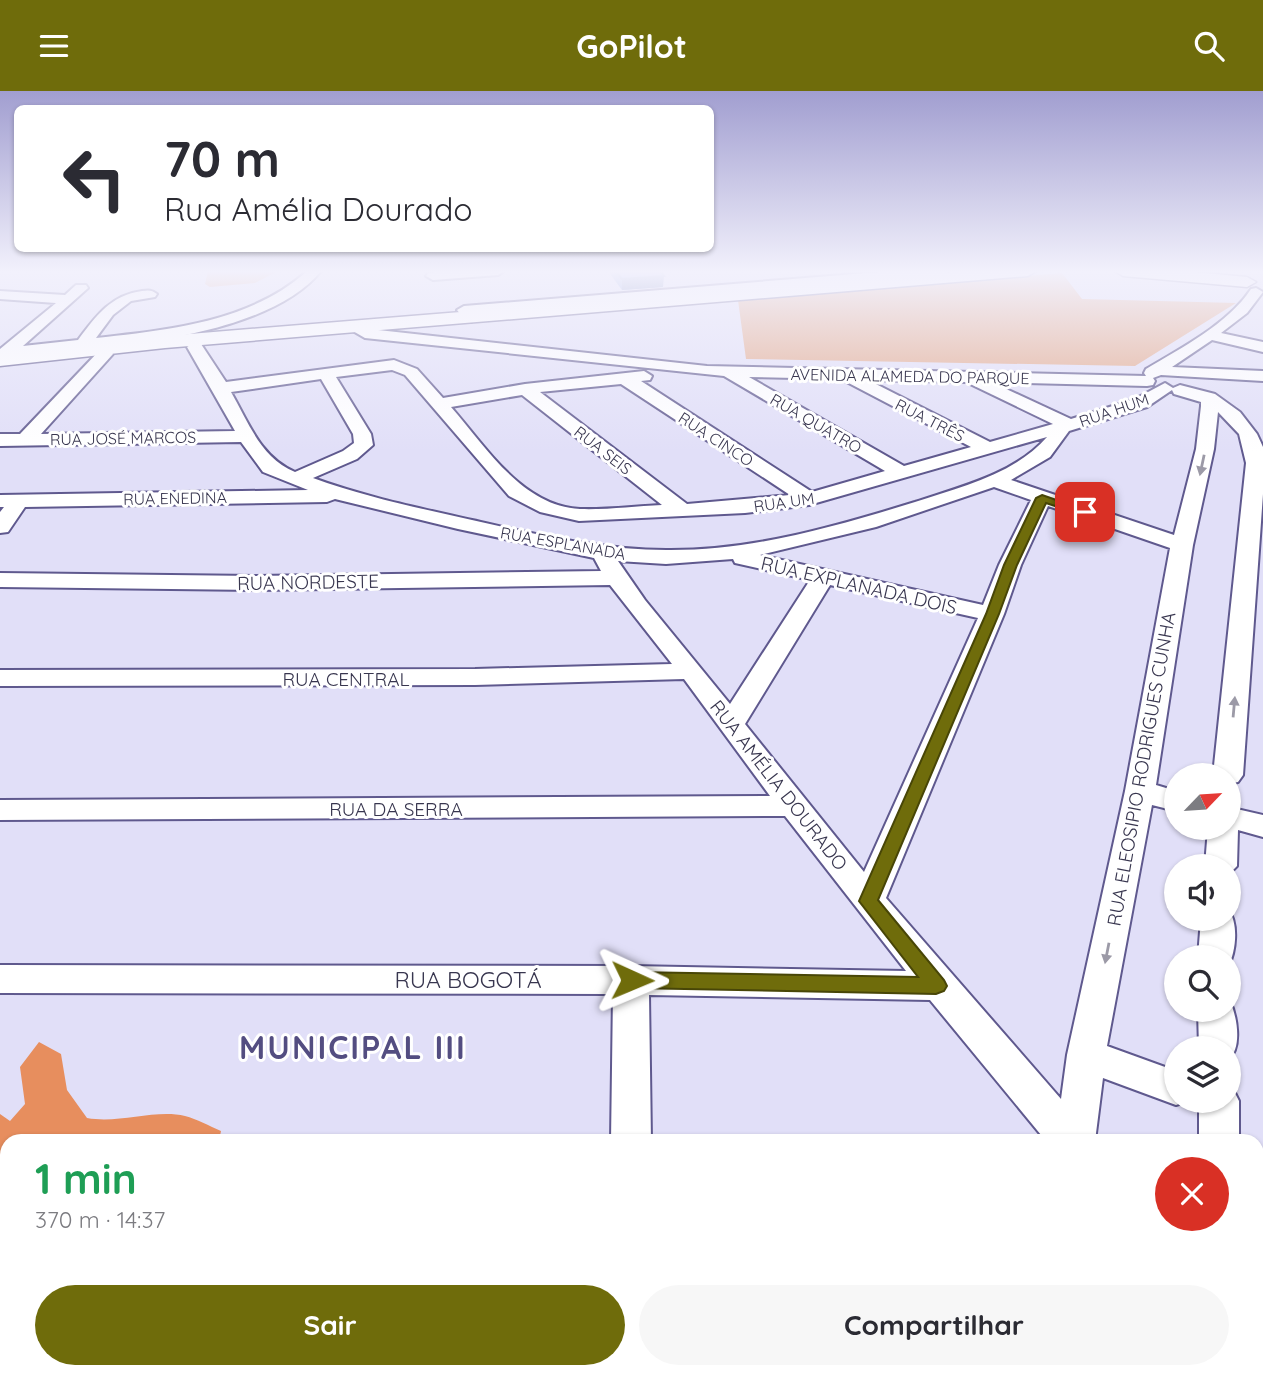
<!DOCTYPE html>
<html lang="pt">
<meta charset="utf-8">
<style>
body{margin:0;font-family:Quicksand,sans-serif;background:#f7f7f7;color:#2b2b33;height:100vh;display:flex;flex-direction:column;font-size:26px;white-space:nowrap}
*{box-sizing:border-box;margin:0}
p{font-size:23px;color:#7c7c81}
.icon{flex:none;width:38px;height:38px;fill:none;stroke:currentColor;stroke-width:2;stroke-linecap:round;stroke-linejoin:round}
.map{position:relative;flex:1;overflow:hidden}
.sheet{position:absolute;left:0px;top:1043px;width:1264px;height:245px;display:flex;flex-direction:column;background:#fff;border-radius:21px 21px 0 0;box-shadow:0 2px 5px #0004}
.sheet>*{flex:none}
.top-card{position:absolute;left:14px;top:14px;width:700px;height:147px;border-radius:10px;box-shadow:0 2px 5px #0004;background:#fff;color:#2b2b33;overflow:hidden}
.needle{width:46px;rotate:65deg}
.buttons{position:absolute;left:1164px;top:672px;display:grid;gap:14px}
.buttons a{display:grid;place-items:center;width:77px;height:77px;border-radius:50%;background:#fff;box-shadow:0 2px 5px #0004;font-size:35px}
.pin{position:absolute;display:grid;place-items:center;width:60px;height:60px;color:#fff;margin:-30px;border-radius:14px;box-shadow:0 4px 10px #0006}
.me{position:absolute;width:77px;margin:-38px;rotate:91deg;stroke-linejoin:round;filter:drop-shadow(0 0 5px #0008)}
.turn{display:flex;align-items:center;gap:24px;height:147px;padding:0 35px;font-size:32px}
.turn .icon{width:91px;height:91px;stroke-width:2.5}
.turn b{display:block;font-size:49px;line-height:60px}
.round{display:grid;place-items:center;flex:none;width:74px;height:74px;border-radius:37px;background:#f7f7f7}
.headline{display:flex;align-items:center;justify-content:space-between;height:119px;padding:0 35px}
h1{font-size:42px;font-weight:800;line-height:52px;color:#1e9e55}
.button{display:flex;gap:14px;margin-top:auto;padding:14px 35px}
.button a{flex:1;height:80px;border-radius:42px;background:#6f6c0b;color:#fff;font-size:28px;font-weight:800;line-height:80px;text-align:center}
.button a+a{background:#f7f7f7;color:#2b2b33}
header{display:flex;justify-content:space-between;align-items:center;height:91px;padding:0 35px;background:#6f6c0b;color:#fff;font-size:32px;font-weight:800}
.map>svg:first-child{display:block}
</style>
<header><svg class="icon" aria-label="menu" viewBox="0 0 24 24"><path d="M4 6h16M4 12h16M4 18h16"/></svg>GoPilot<svg class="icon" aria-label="search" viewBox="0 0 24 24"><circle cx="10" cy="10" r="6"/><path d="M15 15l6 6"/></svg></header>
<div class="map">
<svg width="1263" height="1288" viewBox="0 0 1263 1288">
<rect width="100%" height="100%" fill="#e1dff8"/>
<path fill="#e2a687" d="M208,180H278L255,192L210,196L205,193Z
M1062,182L1082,208L1236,212L1135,275L746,268L738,209Z"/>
<path fill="#e78e5e" d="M39,951L61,963L67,999L87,1027C119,1033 155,1018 185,1025C197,1028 209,1035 221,1040L219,1050H7V1281H342L433,1288H0V1023L10,1030L25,1013L20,976Z"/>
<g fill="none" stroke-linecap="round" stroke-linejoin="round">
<g stroke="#5f598e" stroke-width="4">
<path id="minor" d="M307,180H321C262,252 89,257 0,268V258L56,212L0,208V200L65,204L76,194H86L88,197L23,255L78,249C96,225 111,204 142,200C149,199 152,199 157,203L155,206L131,210L113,224L96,247C168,239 251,231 307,180Z
M442,180H504L498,184L433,189L426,185L428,182Z
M891,180H950L944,184L475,222L478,227L471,231L466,230L457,219L464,215Z
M1256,197L1263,201L1247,222L1221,242L1263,251V261L1212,249L1172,276L1263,280V290L1161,284L1153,287L1155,290L1153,294L1147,295L991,291L1071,328L1135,308L1165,292L1173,297L1180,294L1215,303L1240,321L1257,343L1263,356V403L1243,684L1238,691L1228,693V684H1213L1246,372L1239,343L1218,321L1214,358L1193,454L1156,694L1176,700V720L1152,714L1107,955L1176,980V1010H1188L1176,1014L1103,987L1095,1050H1046L930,909L649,904L651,1050H611L613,903L0,902V874L631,875L906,880L785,725L0,729V709L770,705L684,588L475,594L0,595V579L475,578L672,573L610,494L256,499L0,496V482L256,485L601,480L594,467L458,438L335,408L327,411L25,416L8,441L0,442V421L4,416H0V404L308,399L263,381L241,351L0,355V343H20L99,260H111L113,263L41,343L235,340L187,256L195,251L201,253L226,291L394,269L417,278L443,307L525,293L644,280L652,285L650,289L641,290L812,401L885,380L724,285L365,247L346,236L354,231L369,238L707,275L1146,285L1144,282L1146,278C1181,257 1228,233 1251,198ZM392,279L405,284L509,405L540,421L579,430L745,422L809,414L1047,346C1015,383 960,396 915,411C834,436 751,460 666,459C600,459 536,443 472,429C419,417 365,406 313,387L357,368L373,354L371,343L336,286ZM749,286L841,288L971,356L904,375ZM321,288L353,343L354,352L343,360L295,381C260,366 249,332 231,301ZM868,289L966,291L1053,333L990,351ZM621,293L790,404L687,413L540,301ZM1172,299L1174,303L1201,311V315L1196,358L1174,444L1011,389L1050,366L1069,340L1147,316ZM522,304L662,414C635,415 607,419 580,418C522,415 486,356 451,316ZM994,396L1031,409L999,474L983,514L760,464L876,436ZM1048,415L1170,457L1125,700L1067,964L1061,1008L886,807L1004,523L1021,474ZM733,468L735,472L810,489L730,613L645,509L618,470L666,473ZM830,494L978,527L864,781L745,633Z
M1228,716L1263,724V746L1238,739L1237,775L1228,784V775H1205L1208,737H1228Z
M1228,818C1239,832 1236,861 1228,876V866H1198L1201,828H1228Z
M1229,908C1237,924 1243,957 1228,969V957H1199L1198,919H1228Z
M1228,996L1233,998L1239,1010V1050H1199V1010H1228Z
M1006,1281H1054L1052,1288H1004Z
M1187,1281H1235V1288H1187Z"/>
</g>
<g stroke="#5f598e" stroke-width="3">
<path id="major" d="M963,180H1036L1028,185L165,257L0,275V263L165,245Z
M1115,180H1183L1247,186L1256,191L1247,196L1123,185Z"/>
</g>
<use href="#minor" fill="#fff" fill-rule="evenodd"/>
<use href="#major" fill="#fff" fill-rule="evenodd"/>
</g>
<path fill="#7893da" d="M608,180H660L663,196L622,199Z"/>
<path fill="#6278b2" d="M664,185L663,196L622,199V188Z"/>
<path fill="#8cabfe" stroke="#6278b2" stroke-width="2" d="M616,180H660L664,185L622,188Z"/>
<defs><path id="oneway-solid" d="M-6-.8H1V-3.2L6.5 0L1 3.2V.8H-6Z" transform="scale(1.75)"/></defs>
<g fill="#9c9aa7">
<use href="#oneway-solid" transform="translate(1202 374) rotate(102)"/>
<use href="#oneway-solid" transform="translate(1234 616) rotate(-85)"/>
<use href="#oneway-solid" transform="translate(1107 862) rotate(101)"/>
</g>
<linearGradient id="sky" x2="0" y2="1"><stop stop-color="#a19ed0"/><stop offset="0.5" stop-color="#f2f1fc"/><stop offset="1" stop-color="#f2f1fc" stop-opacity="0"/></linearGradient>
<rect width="1263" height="361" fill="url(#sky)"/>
<path fill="#6f6c0b" stroke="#484607" stroke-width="2" d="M1042,404L1091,421L1085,425L1046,412L1017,474L999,523L878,809L944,889L947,895L944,900L936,903L632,897L624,895L621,889L624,883L632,881L918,886L859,810L986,523L1004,474L1036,407Z"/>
<g text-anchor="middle" stroke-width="6" stroke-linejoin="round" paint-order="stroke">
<g font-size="16" fill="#38364f" stroke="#fff">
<text transform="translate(910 285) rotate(1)" y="6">AVENIDA ALAMEDA DO PARQUE</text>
<text transform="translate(1114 319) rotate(-19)" y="6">RUA HUM</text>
<text transform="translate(930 329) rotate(27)" y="6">RUA TRÊS</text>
<text transform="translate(816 332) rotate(30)" y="6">RUA QUATRO</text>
<text transform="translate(123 347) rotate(-1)" y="6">RUA JOSÉ MARCOS</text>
<text transform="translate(716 348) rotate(33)" y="6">RUA CINCO</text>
<text transform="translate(603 359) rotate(38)" y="6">RUA SEIS</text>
<text transform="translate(175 407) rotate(-1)" y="6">RUA ENEDINA</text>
<text transform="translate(784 411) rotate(-8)" y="6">RUA UM</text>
<text transform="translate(563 452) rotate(10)" y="6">RUA ESPLANADA</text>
</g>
<g font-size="19" fill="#38364f" stroke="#fff">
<text transform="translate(308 491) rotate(-1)" y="7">RUA NORDESTE</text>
<text transform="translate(859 494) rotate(13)" y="7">RUA EXPLANADA DOIS</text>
<text x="346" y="595">RUA CENTRAL</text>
<text transform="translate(1141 678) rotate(-80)" y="7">RUA ELEOSIPIO RODRIGUES CUNHA</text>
<text transform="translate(779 694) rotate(52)" y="7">RUA AMÉLIA DOURADO</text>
<text x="396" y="725">RUA DA SERRA</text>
</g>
<g font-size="23" fill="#38364f" stroke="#fff">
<text x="468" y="897">RUA BOGOTÁ</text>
</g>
<g font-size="32" font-weight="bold" letter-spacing="2" fill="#534d81" stroke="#fff">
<text x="353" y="968">MUNICIPAL III</text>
</g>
</g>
</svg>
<div class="buttons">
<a><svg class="needle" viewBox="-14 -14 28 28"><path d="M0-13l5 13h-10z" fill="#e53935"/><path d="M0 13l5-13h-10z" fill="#7c7c81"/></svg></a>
<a><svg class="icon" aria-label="sound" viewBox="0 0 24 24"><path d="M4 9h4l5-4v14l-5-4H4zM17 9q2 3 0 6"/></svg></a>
<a><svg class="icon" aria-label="search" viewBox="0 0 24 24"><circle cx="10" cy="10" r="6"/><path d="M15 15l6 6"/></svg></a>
<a><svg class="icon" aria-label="layers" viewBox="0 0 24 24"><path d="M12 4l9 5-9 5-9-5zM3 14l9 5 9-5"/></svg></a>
</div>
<div class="pin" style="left:1085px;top:421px;background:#d93025"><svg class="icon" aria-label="arrive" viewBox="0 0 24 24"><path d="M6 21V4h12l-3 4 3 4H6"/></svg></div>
<svg class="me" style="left:632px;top:889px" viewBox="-20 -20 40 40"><path d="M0-17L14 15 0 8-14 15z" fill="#6f6c0b" stroke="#fff" stroke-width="4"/></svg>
<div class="top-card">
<div class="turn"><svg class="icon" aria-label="left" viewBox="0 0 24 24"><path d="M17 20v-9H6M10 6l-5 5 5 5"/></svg><div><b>70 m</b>Rua Amélia Dourado</div></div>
</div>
<section class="sheet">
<div class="headline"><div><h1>1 min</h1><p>370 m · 14:37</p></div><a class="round" style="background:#d93025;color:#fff"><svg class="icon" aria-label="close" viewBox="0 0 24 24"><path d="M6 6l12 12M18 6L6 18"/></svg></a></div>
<div class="button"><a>Sair</a><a>Compartilhar</a></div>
</section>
</div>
